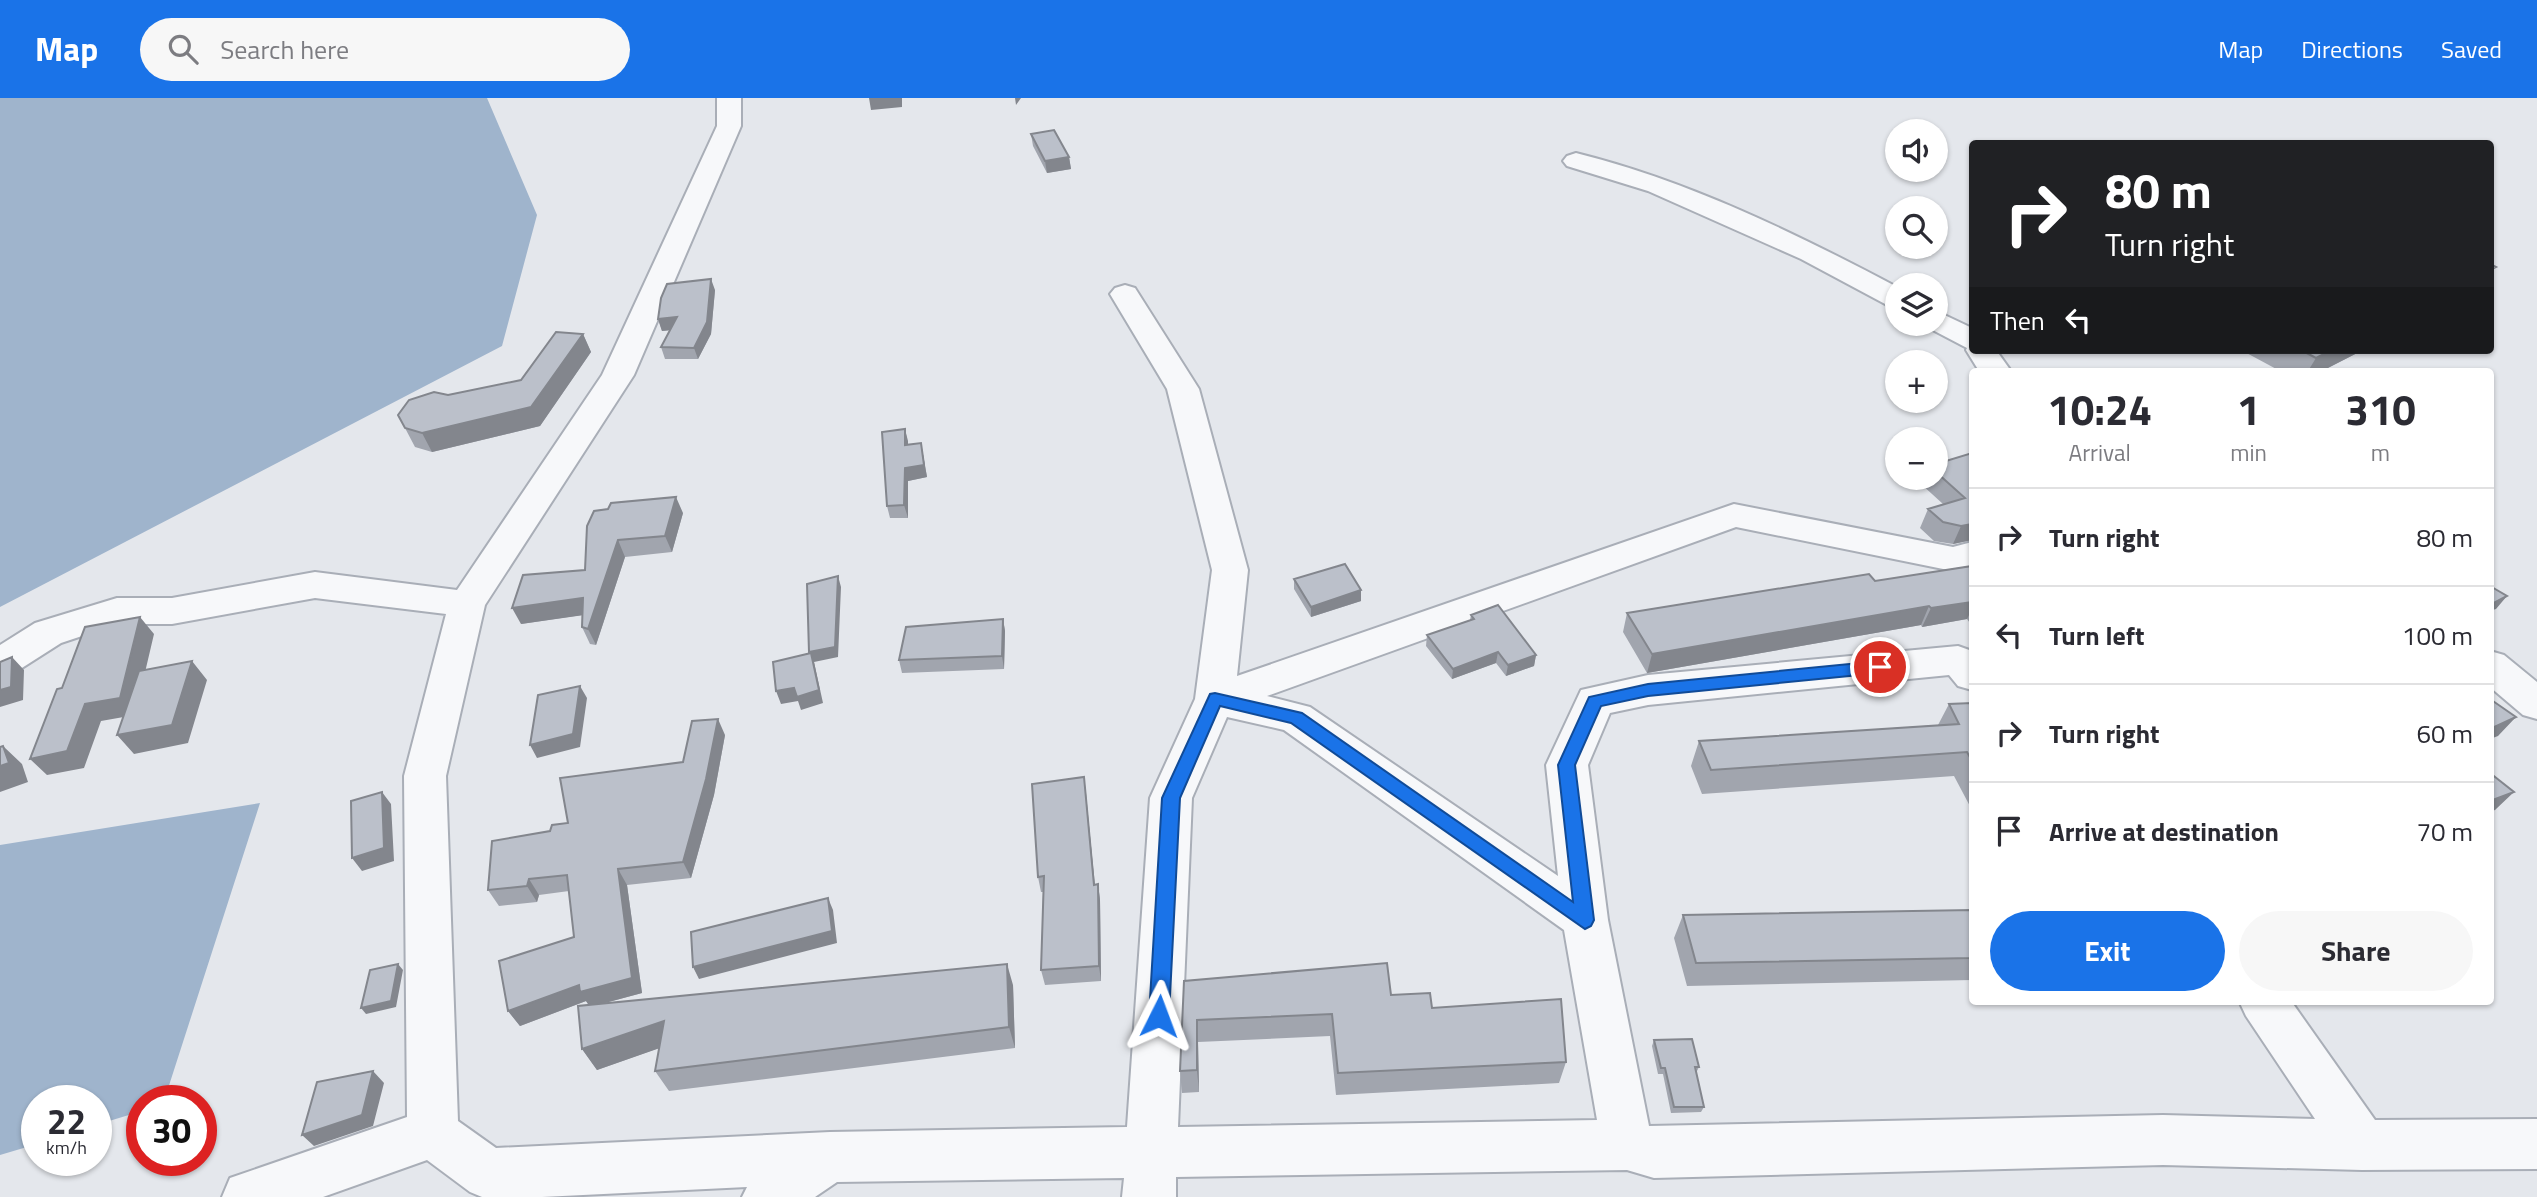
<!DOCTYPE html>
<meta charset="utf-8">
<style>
body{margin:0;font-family:"Titillium Web",sans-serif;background:#f7f7f7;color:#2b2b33;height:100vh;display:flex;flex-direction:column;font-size:26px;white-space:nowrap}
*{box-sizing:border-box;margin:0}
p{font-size:23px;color:#7c7c81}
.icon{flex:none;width:38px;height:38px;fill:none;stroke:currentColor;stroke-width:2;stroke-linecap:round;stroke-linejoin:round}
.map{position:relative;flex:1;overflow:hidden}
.panel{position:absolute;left:1969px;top:270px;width:525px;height:637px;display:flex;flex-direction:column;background:#fff;border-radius:7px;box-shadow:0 2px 5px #0004}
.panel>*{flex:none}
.top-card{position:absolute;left:1969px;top:42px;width:525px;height:214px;border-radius:7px;box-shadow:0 2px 5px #0004;background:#202124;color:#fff;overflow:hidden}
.controls{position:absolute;left:1885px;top:21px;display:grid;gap:14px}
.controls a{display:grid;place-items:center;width:63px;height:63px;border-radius:50%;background:#fff;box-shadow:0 2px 5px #0004;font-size:35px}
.speed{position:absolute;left:21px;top:987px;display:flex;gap:14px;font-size:35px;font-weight:700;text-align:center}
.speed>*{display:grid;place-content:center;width:91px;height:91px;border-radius:50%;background:#fff;box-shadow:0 2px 5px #0004;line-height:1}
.speed small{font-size:18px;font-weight:400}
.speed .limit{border:10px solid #d22;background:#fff;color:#111}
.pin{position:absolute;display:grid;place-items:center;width:60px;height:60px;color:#fff;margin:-30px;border:4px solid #fff;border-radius:50%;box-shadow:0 2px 7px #0007}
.me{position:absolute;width:77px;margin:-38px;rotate:3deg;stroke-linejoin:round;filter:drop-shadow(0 0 5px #0008)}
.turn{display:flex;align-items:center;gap:24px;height:147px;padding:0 21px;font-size:32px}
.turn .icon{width:91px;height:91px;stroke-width:2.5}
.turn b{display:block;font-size:49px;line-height:60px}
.then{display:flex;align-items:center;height:66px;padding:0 21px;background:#0003;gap:14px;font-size:26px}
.eta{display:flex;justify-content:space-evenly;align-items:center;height:119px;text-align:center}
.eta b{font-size:42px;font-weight:700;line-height:49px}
.primary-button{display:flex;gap:14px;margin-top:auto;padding:14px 21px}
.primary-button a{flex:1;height:80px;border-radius:42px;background:#1a73e8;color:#fff;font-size:28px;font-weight:700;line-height:80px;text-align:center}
.primary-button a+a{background:#f7f7f7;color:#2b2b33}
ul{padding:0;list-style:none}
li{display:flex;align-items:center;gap:21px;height:98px;padding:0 21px;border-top:2px solid #e1e1e2}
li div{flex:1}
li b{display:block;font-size:26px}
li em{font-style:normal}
header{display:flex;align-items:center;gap:42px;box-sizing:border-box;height:98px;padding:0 35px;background:#1a73e8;color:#fff}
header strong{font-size:33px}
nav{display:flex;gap:38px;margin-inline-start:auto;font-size:24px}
.search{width:490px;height:63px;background:#f7f7f7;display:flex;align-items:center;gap:18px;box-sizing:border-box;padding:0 24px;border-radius:38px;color:#7c7c81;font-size:26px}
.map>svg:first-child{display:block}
</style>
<header>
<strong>Map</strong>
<div class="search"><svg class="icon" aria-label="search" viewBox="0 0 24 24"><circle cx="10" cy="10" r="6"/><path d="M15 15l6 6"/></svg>Search here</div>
<nav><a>Map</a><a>Directions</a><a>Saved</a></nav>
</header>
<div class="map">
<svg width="2537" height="1099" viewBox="0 0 2537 1099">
<rect width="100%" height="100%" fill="#e4e7ec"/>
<path fill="#9fb4cc" d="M0,0H487L537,117L502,248L0,509Z
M260,705L164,1003H142V1013L96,1027V1003H37V1046L0,1057V747Z"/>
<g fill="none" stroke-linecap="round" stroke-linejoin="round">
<g stroke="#a9aeb7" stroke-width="4">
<path id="minor" d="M717,0H741V28L634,277L485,507L446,678L458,1023L496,1050L830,1034L1127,1029L1150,700L1195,601L1212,472L1167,291L1110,196L1115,190L1125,187L1135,190L1199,291L1248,472L1237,578L1734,406L1953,449L1972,444V468L1953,473L1736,429L1267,598L1310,609L1558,778L1546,667L1581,592L1648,577L1958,548L1972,553V592L1958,588L1949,577L1648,607L1610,615L1588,667L1608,822L1649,1028L2163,1017L2315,1021L2246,918L2239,903H2291L2375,1022L2537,1021V1071L2362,1072L2163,1067L1654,1080L1627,1072L1176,1079V1099H1122L1124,1080L837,1084L815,1099H742L747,1089L542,1099H482L470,1094L427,1062L323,1099H222L230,1080L407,1019L404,678L446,516L315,500L172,526H118L61,545L14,575L0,579V547L35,525L117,500H172L315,474L457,492L602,277L717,28ZM1227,619L1284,632L1564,832L1597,1022L1178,1029L1192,700Z
M1576,55C1689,83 1795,135 1897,189V210L1887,207L1801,161L1648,93L1567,68L1563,63L1567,58Z
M1936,213L1972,230V252H1996L2011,273H1979L1966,252L1967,250L1925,228L1924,226H1936Z
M2490,553L2504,557L2537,584V621L2523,617L2490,589Z"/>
</g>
<use href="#minor" fill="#f7f8fa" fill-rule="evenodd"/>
</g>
<path fill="#a1a5ae" d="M1031,36L1069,59L1071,71L1047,75L1033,48Z
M715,192L711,236L698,261H665L661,249L671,232L662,233L658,221Z
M583,236L591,254L540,328L432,354L415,349L405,330L448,297L521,282Z
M2241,252H2363L2322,273H2280Z
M905,331L908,347L921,345L927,379L908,383V420H890L887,408Z
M1972,355V442L1953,446L1934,443L1920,430L1928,411L1943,406L1921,386L1924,380H1936V366Z
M683,415L672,454L625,459L596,547L590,546L582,529V517L521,526L585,472L587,428Z
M1972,462V528L1967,521L1922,529L1921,527L1647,575L1623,534L1627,515L1875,483L1969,468Z
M1294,481L1361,503L1311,519L1294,491Z
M1471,517L1536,557L1534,568L1506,578L1496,565L1452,581L1426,548L1427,537L1470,522Z
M1003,521L1005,533L1004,571L902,575L899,562Z
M1972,605V712L1954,678L1702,696L1691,668L1699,643L1938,627L1949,606Z
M725,637L714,697L691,780L627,787L642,895L601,906L1013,887L1015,950L669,993L655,973L659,950L597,972L582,951L589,907L586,903L520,928L508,913L574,839L569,793L539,797L537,804L499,808L488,792L550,733L568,725L683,664Z
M1084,679L1095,787L1098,786L1100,802L1101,883L1045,887L1041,872L1043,794H1041L1038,779Z
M1972,812V882L1687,888L1674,840L1683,817Z
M1184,883L1391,897L1432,910L1566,964L1559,985L1336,997L1330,938L1198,944L1199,994L1182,995L1180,973Z
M1654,942L1699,969L1696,975L1704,1009L1701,1014L1671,1015L1663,976H1658L1652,948Z"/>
<path fill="#83868d" d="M869,0H902V9L871,12Z
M1015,0H1021L1016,7Z
M1069,59L1071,71L1047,75L1045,63Z
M711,181L715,192L711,236L698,261L694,250Z
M677,219L681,231L662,233L658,221Z
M583,236L591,254L540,328L432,354L422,335L531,309Z
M2332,252H2363L2322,273H2308L2316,260Z
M905,331L908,343V360L905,347Z
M921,345L927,379L908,383V420L904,407L905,370Z
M676,399L683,415L672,454L665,438Z
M1972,426V442L1953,446L1961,428Z
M618,442L625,459L596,547L588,531Z
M838,478L841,489L838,559L814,564L823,605L801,612L798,603L781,606L776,593L813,564L809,554Z
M1361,492V503L1311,519V509Z
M2507,498L2496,511L2490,513V507Z
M583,500L591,516L521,526L512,510Z
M1972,504V511L1967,521L1922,529L1931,510Z
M1929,508L1921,527L1647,575L1652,556Z
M140,519L154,536L135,617L101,623L84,670L47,677L30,661Z
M1003,521L1005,533L1004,571L1002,558Z
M1498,554L1496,565L1452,581L1453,571Z
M1536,557L1534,568L1506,578L1508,567Z
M12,559L24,572L23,602L0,609V592Z
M192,563L207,582L188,645L134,656L117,637Z
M580,588L587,600L580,649L537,660L530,647Z
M2516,619L2498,638L2490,641V631Z
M718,621L725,637L714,697L691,780L683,764Z
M3,648L22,666L28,684L0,694V668Z
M1084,679L1086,695L1096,802L1094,787Z
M382,694L391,706L394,763L362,773L352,760Z
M2514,694L2495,712L2490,714V703Z
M618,771L627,787L642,895L590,909L586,903L520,928L508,913L579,887Z
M529,781L539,797L537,804L527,788Z
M1098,786L1100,802L1101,883L1099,868Z
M828,800L833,812L837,845L699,881L693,869Z
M398,866L403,872L396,909L366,916L361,910Z
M1007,866L1013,887L1015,950L1009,929Z
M1197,922L1198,944L1199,994L1197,972Z
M664,923L677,944L597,972L582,951Z
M373,973L384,985L373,1028L314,1048L302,1037Z"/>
<path fill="#bbc0ca" stroke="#83868d" stroke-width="2" d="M1054,32L1069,59L1045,63L1031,36Z
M2490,166L2496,169L2490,172Z
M711,181L707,224L694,250L661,249L677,219L658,221L661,200L667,186Z
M556,234L583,236L531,309L422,335L405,330L398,317L409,302L434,294L448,297L521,282Z
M2301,252H2332L2316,260Z
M905,331V347L921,345L924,367L905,370L904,407L887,408L882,334Z
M1972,355V426L1961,428L1943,424L1928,411L1965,400L1936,374V366Z
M676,399L665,438L618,442L588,531L582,529L583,500L512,510L523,477L585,472L587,428L594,413L608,411L611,405Z
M1345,466L1361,492L1311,509L1294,481Z
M1972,468V504L1931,510L1929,508L1652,556L1627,515L1869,476L1875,483Z
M838,478L835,549L809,554L807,486Z
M2490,488L2507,498L2490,507Z
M1498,507L1536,557L1508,567L1498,554L1453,571L1427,537L1474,521L1471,517Z
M140,519L120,600L85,606L67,653L30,661L57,591L62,590L85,529Z
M1003,521L1002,558L899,562L906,529Z
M811,555L819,592L797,599L794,590L776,593L773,564Z
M12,559L11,589L0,592V564Z
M192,563L172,627L117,637L139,573Z
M580,588L573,636L530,647L538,597Z
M2490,601L2516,619L2490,631Z
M1972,605V663L1967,654L1711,672L1699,643L1959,626L1949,606Z
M718,621L706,681L683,764L618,771L632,880L580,894L579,887L508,913L499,863L574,839L567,777L529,781L527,788L488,792L492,743L550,733L552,727L568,725L560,680L683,664L692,623Z
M3,648L9,665L0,668V649Z
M2490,675L2514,694L2490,703Z
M1084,679L1094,787L1098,786L1099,868L1041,872L1044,778L1038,779L1032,686Z
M382,694L384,750L352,760L351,703Z
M828,800L832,833L693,869L691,834Z
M1972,812V860L1696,865L1683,817Z
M1387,865L1391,897L1430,895L1432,910L1561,901L1566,964L1338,975L1332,916L1197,922V972L1180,973L1184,883Z
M398,866L391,903L361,910L370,872Z
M1007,866L1009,929L655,973L664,923L582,951L578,908Z
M1692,941L1699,969H1695L1704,1009H1674L1665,970H1661L1654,942Z
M373,973L362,1017L302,1037L317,984Z"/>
<path fill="#1a73e8" stroke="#114b97" stroke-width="2" d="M1880,563L1888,569L1880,575L1648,598L1601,608L1575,667L1594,822L1591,828L1585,831L1291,625L1220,608L1180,700L1169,918L1166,925L1159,927L1152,925L1149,918L1162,700L1210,596L1215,595L1302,615L1573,804L1558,667L1589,599L1648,586Z"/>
</svg>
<div class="controls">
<a><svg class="icon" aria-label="sound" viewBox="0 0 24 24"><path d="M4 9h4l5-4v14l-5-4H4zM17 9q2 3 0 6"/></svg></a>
<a><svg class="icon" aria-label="search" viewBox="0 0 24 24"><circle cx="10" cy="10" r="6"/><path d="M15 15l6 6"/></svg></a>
<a><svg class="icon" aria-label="layers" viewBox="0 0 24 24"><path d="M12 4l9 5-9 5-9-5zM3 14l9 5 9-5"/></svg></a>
<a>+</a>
<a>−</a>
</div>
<div class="speed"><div>22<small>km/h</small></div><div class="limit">30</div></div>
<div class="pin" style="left:1880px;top:569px;background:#d93025"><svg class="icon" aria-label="arrive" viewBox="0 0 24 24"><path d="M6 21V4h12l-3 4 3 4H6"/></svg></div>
<svg class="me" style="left:1159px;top:918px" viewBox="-20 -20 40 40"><path d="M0-17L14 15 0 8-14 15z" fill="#1a73e8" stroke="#fff" stroke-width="4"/></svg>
<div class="top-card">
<div class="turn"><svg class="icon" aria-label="right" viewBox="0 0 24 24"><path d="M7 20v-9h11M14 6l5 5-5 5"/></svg><div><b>80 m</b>Turn right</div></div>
<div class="then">Then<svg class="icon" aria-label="left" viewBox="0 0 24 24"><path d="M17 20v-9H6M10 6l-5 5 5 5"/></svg></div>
</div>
<section class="panel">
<div class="eta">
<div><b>10:24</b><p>Arrival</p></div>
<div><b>1</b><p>min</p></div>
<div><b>310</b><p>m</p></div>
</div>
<ul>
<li><svg class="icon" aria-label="right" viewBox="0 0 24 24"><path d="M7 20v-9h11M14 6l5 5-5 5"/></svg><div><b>Turn right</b></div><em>80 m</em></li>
<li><svg class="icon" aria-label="left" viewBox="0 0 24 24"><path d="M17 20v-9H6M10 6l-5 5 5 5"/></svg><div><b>Turn left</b></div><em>100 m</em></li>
<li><svg class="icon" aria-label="right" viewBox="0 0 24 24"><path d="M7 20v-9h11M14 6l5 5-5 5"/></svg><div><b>Turn right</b></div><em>60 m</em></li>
<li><svg class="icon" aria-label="arrive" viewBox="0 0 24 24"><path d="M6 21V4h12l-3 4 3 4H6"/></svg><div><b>Arrive at destination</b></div><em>70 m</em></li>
</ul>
<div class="primary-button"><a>Exit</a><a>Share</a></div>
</section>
</div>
